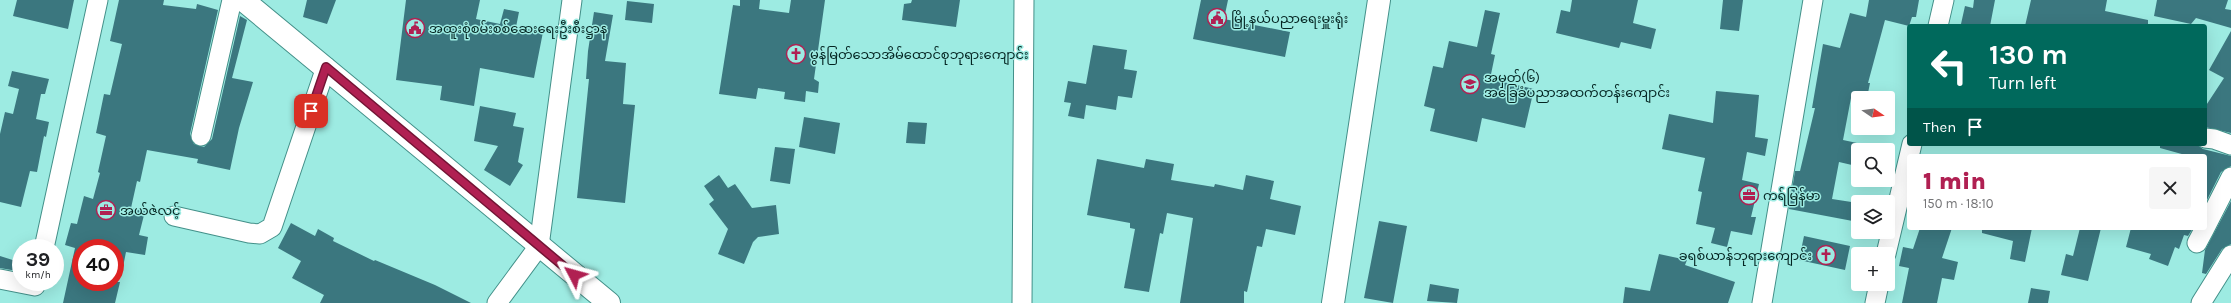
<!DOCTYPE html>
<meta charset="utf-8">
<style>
body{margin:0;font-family:Karla,"Noto Sans Myanmar",sans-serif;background:#f6f6f6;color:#202124;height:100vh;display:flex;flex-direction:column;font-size:15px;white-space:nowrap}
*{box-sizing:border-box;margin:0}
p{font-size:13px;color:#757577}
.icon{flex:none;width:22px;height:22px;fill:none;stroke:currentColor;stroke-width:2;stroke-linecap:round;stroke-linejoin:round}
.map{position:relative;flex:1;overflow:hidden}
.drawer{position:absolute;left:1907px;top:154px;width:300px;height:76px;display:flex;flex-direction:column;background:#fff;border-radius:4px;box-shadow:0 4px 16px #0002}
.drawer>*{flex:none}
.hud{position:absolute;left:1907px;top:24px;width:300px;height:122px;border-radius:4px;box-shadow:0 4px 16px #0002;background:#00695c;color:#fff;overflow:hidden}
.needle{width:26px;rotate:103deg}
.fabs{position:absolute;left:1851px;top:91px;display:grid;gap:8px}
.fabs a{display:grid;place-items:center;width:44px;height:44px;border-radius:4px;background:#fff;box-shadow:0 4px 16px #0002;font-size:20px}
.speed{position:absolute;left:12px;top:239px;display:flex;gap:8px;font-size:20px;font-weight:700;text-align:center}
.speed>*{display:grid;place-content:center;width:52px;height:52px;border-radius:50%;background:#fff;box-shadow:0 4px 16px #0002;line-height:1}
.speed small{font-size:10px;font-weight:400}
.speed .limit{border:6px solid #d22;background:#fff;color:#111}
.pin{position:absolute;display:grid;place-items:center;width:34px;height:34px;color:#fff;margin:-17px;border-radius:8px;box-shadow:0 2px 6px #0006}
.me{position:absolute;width:44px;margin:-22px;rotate:309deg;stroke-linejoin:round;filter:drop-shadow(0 0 3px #0008)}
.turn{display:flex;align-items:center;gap:14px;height:84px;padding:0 16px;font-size:18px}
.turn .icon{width:52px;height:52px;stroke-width:2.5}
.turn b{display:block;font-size:28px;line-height:34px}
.then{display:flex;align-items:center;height:38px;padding:0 16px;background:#0003;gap:8px;font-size:15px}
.round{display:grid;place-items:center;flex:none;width:42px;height:42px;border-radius:4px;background:#f6f6f6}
.head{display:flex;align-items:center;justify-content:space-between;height:68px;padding:0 16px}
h1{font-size:24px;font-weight:800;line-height:30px;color:#b02052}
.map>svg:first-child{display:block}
</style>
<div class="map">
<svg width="2231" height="303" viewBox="0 0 2231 303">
<rect width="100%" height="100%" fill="#9debe2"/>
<path fill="#3b777f" d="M17,0H74L68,29L13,16Z
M119,0H164L163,5L196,9L197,4L218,10L190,134L194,144L204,147L212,139L240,16L247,20L232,78L253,82L239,128L230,170L197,163L198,159L147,150L140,182L137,181L131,208L145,211L139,235L148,237L145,255L126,252L121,277H115V248H78H81V282H120L115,303H63L75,248L65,245L71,223L77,224L84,196L93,199L100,173L98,172L106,136L96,133L104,94L110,95L122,44L110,41Z
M307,0H336L327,24L303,17Z
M406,0H480L476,19L500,24L504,9L519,12L516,27L543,32L534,78L480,68L474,106L440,100L442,86L396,80Z
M740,0H760L759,9L789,13L791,0H825L814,79L819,82L818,93L806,91L805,102L784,99L785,92L758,88L756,99L719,94L733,5L740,6Z
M912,0H960L956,27L902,20L904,4L911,3Z
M1201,0H1228L1224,19L1290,32L1285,57L1193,39Z
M1572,0H1638L1633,23L1656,29L1651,49L1621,42L1619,48L1556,33L1561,10L1570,12Z
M1723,0H1743L1739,31L1720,29Z
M1869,0H1919L1916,17H1912L1909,26L1885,20L1868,83H1870L1867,98H1851L1843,140L1857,143L1852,165L1839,162L1832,199L1858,203V222L1789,209L1795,171H1800L1815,108H1812L1823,44L1840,48L1850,13L1866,17Z
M1974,0H1995L1990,26L1961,24L1965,6L1973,8Z
M2031,0H2107L2105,11L2148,20V26H2025Z
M2157,0H2228L2225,9L2231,10V28L2196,18L2191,24L2154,16Z
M627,1L654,4L652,23L625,20Z
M1485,10L1500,13L1491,54L1495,55L1490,79L1534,89L1525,128L1482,118L1477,142L1430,131L1435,109L1424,106L1433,66L1443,68L1449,41L1477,47Z
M594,12L613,15L605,61L626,63L623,104L635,105L625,203L577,198L589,79H586L588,51Z
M2231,31V133L2205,127V107L2224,78L2209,70Z
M1093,45L1127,50L1124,69L1137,71L1132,98L1118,96L1116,110L1086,105L1084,119L1068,116L1071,103L1064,102L1068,81L1086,84Z
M12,71L49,79L45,94H41L36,119L49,122L46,137L44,136L37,172L30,171L21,207L0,202V134L5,112L13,114L19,89L8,86Z
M1716,91L1759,95L1755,137L1768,139L1765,156L1747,152L1742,180L1759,184L1751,217H1756L1752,235L1731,231L1727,247L1711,243L1715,228L1696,224L1702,192L1698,191L1705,158L1662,149L1669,114L1713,123Z
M480,106L516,113L513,126L524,128L518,162L523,165L510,186L484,170L498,146L474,141Z
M804,117L840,123L835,154L799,147Z
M908,122L927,123L925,144L906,143Z
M2160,144H2196L2203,149L2231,156V166L2221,172L2205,204V156H2189L2160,148Z
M775,147L795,149L790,184L770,181Z
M1097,159L1144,168L1146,159L1174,164L1171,180L1214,187L1215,184L1243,190L1246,175L1274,181L1270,199L1301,206L1295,235L1266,229L1262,247L1257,246L1247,292L1244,291V303H1180L1193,218L1167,213L1163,234L1160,233L1149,292L1124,288L1135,229L1130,228V223L1087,215Z
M719,175L728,188L735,184L752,208L776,205L779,234L758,237L753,242L744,264L718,254L728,229L709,204L714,200L704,186Z
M2231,201V244L2222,249L2206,274L2202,273L2205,250Z
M1379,221L1407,226L1393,303L1364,298Z
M291,223L315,236L318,229L334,238L333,241L374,261L375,260L435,285L471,303H320L324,295L292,278L301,261L278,248Z
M1920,228H1952L1942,258L1958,262L1954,280L1942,278L1937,303H1902L1909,268L1899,266L1903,247L1913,249Z
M1982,228H2032L2025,262L2010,259L2013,241L1982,233Z
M2080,228H2101L2088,281L2061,275L2066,254L2073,256Z
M2131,228H2193L2188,236L2184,235L2179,249L2175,247L2168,266L2149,259L2151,254L2126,247Z
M1804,236L1850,246L1845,270L1799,260Z
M1659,254L1687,260L1685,265L1735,282L1728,303H1623L1625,287L1650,291Z
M0,256L19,262L17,271L0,268Z
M1430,284L1459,289L1457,303L1427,301Z
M2031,288L2050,291L2048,303H2028Z"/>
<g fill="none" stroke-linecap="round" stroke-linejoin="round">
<g stroke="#439089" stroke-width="21">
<path id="minor" d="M1938,26L1944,0
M201,136L232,0
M2205,138L2214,139L2231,145
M174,216L249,233L260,234L272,227L326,67
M2205,228L2231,177
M2197,243L2205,228
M44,248L98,0
M1886,254L1912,144
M0,279L35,286L36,282
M497,303L539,246L572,0
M1022,303L1024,0
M1762,303L1813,0
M1875,303L1879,284
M2201,303L2231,255"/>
</g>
<g stroke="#439089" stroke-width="24">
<path id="tertiary" d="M243,0L609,303
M1333,303L1379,0"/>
</g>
<use href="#minor" stroke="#fff" stroke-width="19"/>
<use href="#tertiary" stroke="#fff" stroke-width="22"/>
</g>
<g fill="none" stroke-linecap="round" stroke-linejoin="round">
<g stroke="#721535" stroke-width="10">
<path id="route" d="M311,111L326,67L574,275"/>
</g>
<use href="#route" stroke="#b02052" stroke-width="7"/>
</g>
<defs>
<g id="civic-ring" transform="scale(1)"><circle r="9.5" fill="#9debe2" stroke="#b02052" stroke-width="1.5"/><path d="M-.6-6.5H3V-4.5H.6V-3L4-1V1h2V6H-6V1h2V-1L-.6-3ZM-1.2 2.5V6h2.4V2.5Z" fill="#b02052"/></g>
<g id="church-ring" transform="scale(1)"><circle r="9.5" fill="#9debe2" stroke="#b02052" stroke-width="1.5"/><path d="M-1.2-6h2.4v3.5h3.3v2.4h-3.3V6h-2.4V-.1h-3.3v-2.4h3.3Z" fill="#b02052"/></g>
<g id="school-ring" transform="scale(1)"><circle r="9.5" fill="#9debe2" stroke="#b02052" stroke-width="1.5"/><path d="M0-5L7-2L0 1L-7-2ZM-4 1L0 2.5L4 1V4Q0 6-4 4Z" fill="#b02052"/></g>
<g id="office-ring" transform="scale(1)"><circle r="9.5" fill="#9debe2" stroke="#b02052" stroke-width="1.5"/><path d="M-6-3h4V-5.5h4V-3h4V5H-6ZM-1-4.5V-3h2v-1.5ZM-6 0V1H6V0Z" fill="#b02052"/></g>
</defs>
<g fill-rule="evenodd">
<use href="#civic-ring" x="1217" y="18"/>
<use href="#civic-ring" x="415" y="28"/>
<use href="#church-ring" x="796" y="54"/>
<use href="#school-ring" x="1470" y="84"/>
<use href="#office-ring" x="1749" y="195"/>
<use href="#office-ring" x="106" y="210"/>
<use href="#church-ring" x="1826" y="255"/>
</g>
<g text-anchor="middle" stroke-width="3" stroke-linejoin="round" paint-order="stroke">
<g font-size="13" fill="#032421" stroke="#9debe2" text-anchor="start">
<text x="1231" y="23">မြို့နယ်ပညာရေးမှူးရုံး</text>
<text x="429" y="33">အထူးစုံစမ်းစစ်ဆေးရေးဦးစီးဋ္ဌာန</text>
<text x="810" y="59">မွန်မြတ်သောအိမ်ထောင်စုဘုရားကျောင်း</text>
<text x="1484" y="82">အမှတ်(၆)<tspan x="1484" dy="15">အခြေခံပညာအထက်တန်းကျောင်း</tspan></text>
<text x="1763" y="200">ကရ်မြန်မာ</text>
<text x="120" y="215">အယ်ဇဲလင့်</text>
<text x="1812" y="260" text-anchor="end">ခရစ်ယာန်ဘုရားကျောင်း</text>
</g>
</g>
</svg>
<div class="fabs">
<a><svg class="needle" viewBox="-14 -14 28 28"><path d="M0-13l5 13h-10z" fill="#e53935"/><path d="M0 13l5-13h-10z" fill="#757577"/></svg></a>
<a><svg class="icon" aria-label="search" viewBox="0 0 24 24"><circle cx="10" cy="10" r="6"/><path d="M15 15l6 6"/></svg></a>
<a><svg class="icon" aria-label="layers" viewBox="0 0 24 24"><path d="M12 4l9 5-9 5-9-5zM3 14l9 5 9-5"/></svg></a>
<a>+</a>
</div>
<div class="speed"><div>39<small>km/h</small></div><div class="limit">40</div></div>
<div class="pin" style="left:311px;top:111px;background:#d93025"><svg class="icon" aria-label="arrive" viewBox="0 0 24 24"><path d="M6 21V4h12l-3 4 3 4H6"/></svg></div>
<svg class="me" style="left:574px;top:275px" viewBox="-20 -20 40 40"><path d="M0-17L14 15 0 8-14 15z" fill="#b02052" stroke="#fff" stroke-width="4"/></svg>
<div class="hud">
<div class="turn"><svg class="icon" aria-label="left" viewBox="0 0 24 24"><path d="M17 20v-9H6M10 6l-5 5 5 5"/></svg><div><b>130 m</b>Turn left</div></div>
<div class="then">Then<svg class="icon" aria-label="arrive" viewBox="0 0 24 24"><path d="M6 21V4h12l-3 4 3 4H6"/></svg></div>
</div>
<section class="drawer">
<div class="head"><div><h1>1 min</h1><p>150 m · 18:10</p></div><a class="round"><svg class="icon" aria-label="close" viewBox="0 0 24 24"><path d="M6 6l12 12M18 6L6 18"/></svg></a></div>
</section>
</div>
